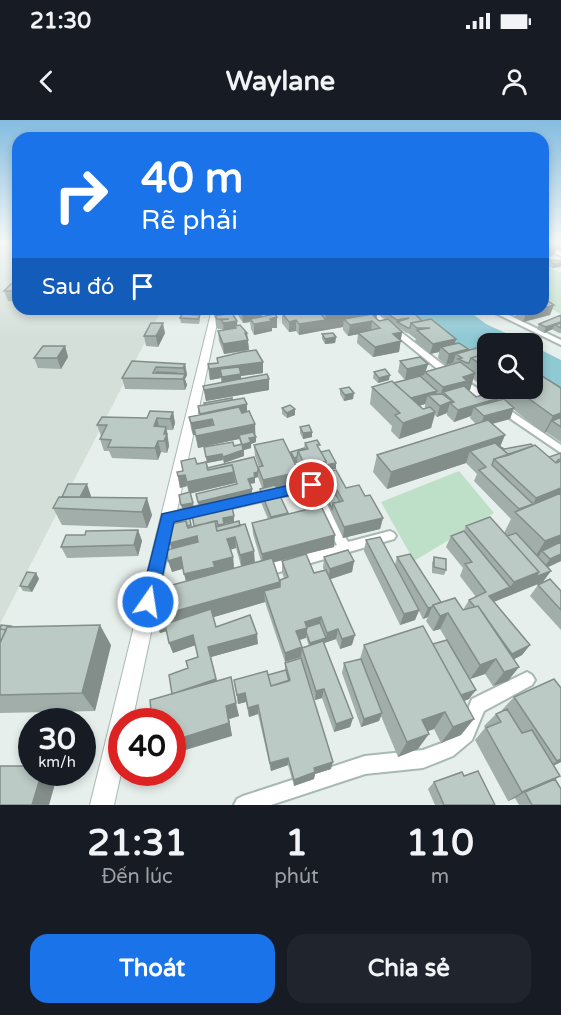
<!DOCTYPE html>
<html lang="vi">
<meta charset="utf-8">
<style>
body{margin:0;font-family:"Varela Round",sans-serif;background:#20242c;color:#f1f3f6;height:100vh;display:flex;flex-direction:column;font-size:22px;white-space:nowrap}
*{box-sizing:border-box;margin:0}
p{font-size:20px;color:#9ea1a6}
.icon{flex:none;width:33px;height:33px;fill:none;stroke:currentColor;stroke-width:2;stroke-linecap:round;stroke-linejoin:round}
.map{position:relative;height:685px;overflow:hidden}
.panel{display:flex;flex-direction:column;background:#171b24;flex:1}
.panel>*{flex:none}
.hud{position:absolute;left:12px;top:12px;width:537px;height:183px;border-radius:18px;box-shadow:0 3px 9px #0003;background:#1a73e8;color:#fff;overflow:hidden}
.fabs{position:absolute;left:477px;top:213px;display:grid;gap:12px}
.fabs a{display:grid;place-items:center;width:66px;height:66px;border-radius:12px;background:#171b24;box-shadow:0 3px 9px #0003;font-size:30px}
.speed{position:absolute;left:18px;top:588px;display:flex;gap:12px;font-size:30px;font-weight:700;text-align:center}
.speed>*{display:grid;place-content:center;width:78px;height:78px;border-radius:50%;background:#171b24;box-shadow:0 3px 9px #0003;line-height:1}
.speed small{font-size:15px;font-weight:400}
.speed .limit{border:9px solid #d22;background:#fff;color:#111}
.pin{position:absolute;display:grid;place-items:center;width:51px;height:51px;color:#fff;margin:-26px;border:3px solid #fff;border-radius:50%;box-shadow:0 2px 6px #0007}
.me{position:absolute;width:66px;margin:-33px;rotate:13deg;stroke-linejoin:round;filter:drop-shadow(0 0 4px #0008)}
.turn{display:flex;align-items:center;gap:21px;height:126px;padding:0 30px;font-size:27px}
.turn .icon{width:78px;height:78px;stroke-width:2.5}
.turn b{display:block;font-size:42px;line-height:51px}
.then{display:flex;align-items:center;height:57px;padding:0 30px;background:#0003;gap:12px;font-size:22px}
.eta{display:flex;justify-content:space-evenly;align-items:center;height:102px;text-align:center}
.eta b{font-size:36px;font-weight:700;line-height:42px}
.primary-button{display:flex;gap:12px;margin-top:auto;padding:12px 30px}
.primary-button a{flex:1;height:69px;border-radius:18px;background:#1a73e8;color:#fff;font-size:24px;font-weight:700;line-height:69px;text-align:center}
.primary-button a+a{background:#20242c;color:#f1f3f6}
.status{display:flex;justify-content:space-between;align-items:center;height:42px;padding:0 30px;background:#171b24;direction:ltr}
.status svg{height:16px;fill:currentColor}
header{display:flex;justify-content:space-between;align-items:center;height:78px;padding:0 30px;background:#171b24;font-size:27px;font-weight:700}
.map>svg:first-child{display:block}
</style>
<div class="status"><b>21:30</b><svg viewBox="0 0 49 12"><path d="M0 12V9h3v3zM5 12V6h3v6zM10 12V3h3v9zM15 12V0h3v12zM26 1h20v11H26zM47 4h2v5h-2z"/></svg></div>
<header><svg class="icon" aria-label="back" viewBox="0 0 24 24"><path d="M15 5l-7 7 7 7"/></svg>Waylane<svg class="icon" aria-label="person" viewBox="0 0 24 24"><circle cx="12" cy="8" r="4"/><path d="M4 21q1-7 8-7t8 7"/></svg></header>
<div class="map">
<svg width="561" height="685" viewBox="0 0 561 685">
<rect width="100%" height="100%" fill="#e6efeb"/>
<path fill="#d4dfda" d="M0,122H18V189H162L0,504Z"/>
<path fill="#bfe0c8" d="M543,144L561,153V194L543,185Z
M459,351L494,393L414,441L381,382Z"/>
<path fill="#8ec9d4" d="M405,189H466L486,204L527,223L488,224L487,244L439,217Z
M533,226L561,240V288L532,268Z"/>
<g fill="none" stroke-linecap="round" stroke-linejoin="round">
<g stroke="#a8b8b2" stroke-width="4">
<path id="minor" d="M543,123L561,132V136L543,127Z
M364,189H371L446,247L561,325V333L440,251Z
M487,189H496L561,220V225Z
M312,361L316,362L348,422L390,411L394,413L396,416L394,419L262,457L257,455L256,451L257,447L337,425L309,370L168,403L164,401L162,398L164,395L168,393Z
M527,552L532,555L535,560L532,565L484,591L472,620L453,636L423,648L365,654L271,685H234L237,679L243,676L365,636L423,630L442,623L460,608L472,579Z"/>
</g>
<g stroke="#a8b8b2" stroke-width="2">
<path id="tertiary" d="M212,189H220L132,602H122V649L114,685H90Z"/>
</g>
<use href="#minor" fill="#fff" fill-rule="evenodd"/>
<use href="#tertiary" fill="#fff" fill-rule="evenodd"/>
</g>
<path fill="#a1aea9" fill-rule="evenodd" d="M543,122H561V129H556L553,136L547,137L551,140L561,141V147L552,148L543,143V124L547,123Z
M18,164V181H8L4,171Z
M167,189H185L182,194L168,193Z
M234,189H294L262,195V197H277V208H272V211L254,215L251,209L250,202L243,203Z
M305,189H378L376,198L379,201L387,199L380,194L381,189L422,201L456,219L455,224L468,229L467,231L488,232V268H561V322L546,312L544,313L513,289L510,299L492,304L505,315L500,326L504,329L549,337L561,333V441L548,447L543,462L494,482L530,525L522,535L514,539L508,561L493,566L485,554L470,559L440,509L433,511L426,501L428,497L423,499L419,491L415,500L400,505L364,431L366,420L395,445L397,437L441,482L463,490L469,480L476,477L460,456L463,448L446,427L451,416L464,411L466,406L504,413L511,399L474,361L477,354L466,343L387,369L373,352L377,335L476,304L470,298L471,296L454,302L447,295V293L437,297L435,295L431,308L399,319L391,311L392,306L370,284L372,267L415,257L405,260L398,252L400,241L428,244L426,251L453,244V243L446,245L438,238L439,232L430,234L415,221L416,219L408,213H407L398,208L402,212L399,232L373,237L357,223L358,214L348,216L343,210V207L299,215L296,211L289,212L282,203V193ZM473,259L490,272L476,277L468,270H470ZM425,284V287L426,288L423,289L420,286Z
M504,189H543L550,195L523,202L515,197L517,192L512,193Z
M200,195V200L199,204L181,203L180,198Z
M561,195V213H559L553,210V209L544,213L537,209L539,204Z
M215,196L237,206L247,213L249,230L224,234L219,221L218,211L222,210V209H218L216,206Z
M165,213L158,227L146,226L144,216Z
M322,214L336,217L335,223L325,224L322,219Z
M65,226L68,237L61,249L38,248L34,238Z
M217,238L263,242V253L241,256V259L269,270L206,281L203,266L221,262V258L210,260L209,255L208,244L217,243Z
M132,241L185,244L187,255L185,259L187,265L185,270L125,269L122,258Z
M374,252L389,260L378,263L373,258Z
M340,269L353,279L344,281L340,274Z
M232,280L247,284V292L255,304L256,322L251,324V328L244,330V336L224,343L223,340L207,343L204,327L234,326L241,324L239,319L198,328L195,315H193L191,309L189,297L199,295L198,286Z
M282,288L295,289V295L287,298L282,294Z
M173,292L175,303L173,310H167L169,326L167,333L161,332L158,340L112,338L109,331H104L100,319L101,316L97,305L147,298Z
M300,307L312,312V317L303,319L300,313Z
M305,323L320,330L336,349L326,351L325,350V351L346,368L365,376L383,398L380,409L343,418L318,365L317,356L307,360L297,343H295L299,352L298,363L277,369L288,394L334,427L273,442L280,460L284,458L282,452V441L314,453L324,450L323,448L324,437L354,441L352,452L330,459L352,525L340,529L336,519L324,523L353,598L350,607L334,612L322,578L315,580L304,548L331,649L315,654L314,659L294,666L288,645L271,651L258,594L249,597L246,582L238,584L234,560L268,555L285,551V543L301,538V537L285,542L265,482L213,497L216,507L258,524L211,537L217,561L239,596L229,599L232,616L172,574L188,548L198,537L195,525L173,533L169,523L167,511L160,513L154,497L186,461L183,449L172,452L171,429L170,423L179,402L189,395L192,407L234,396V402L224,404V405L239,401L241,446L236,428L230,430L233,437L234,448L261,441L253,414L252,403L268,399L260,380V369L262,368L258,357L255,358V363L250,364L252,375L199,387L196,374L236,365L235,363L190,373L194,388L183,391L189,373L187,366L180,368L177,352L183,351L197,344L207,348H258L259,347L255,336L254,325L291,335V332L304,328ZM306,517L309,526L302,528L300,520Z
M91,376V377L152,395L147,408L62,405L53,388Z
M138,410L142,421L138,436L67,438L61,427L85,415Z
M434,437L446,450L444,455L432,453V443Z
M36,453L39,459L32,472L23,471L20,466Z
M538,465L561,471V510L530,476Z
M12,507L111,525L95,591L0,593V508Z
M433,524L469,579L464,581L461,615L441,623L434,609L427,611L418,629L398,637L381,596L379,601L361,607L342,553L344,543L360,539L364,525Z
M514,577L561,642L554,645L560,656L555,659L561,685H519L515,678L508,681L475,620L485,608L484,606L496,594L502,591V590Z
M464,656L495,685H435L428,669L434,662Z"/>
<path fill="#838d89" d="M559,122H561V129H557Z
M557,128L553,136L543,137V129Z
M561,143V147L552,148L554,144Z
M554,185L550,195L523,202L527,191L537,189H543V188Z
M240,189H294L262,195V200L250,199V202L243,203L242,193Z
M359,189H378L376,201H372L371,212L348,216L350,205L344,199L343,207L325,210L326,195Z
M514,189H518L517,192L512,193Z
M277,197V208H272V211L254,215V204L270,199Z
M296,200V211L289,212V202Z
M326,200L325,210L299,215V204Z
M237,201L238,211L235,206L236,212L224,214L223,203Z
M561,202V206L555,205L553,209L544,213L546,207Z
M163,203L165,213L158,227L156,216Z
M402,212L399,232L373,237L375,227L393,214Z
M245,213H247L249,230L224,234L223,224Z
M336,217L335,223L325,224V219Z
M456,219L453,229L441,227L439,232L430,234L433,224Z
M65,226L68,237L61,249L57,238Z
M468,229L465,240L456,234L453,243L446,245L449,234Z
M263,242V253L241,256L242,263L269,259V270L206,281L204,270L223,267L220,249L221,258L210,260L209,249Z
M185,244L187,255L185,259L187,265L185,270L183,259L185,255L183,248Z
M428,244L424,255L405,260L407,249Z
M475,253L470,270L463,272H443L440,283L438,284L443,267L463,257Z
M390,255L389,260L378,263L379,258Z
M437,271L434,281L428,275L425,284L403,290L406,279Z
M354,273L353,279L344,281L345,275Z
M499,278L495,289L474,287L471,296L454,302L458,290Z
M452,281L451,284L450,283L447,293L437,297L440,286Z
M247,284V296L212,299L213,310L194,309L195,315H193L191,303L201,301L200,294Z
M514,288L510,299L480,307L484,296Z
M295,289V295L287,298V293Z
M173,292L175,303L173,310L170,299Z
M435,292L431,308L399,319L403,303Z
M561,293V306L552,301L546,312L544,313L553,296Z
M157,298L160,310L154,306Z
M255,304V315L240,318L239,315V319L198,328L196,316Z
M166,307L169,326L167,333L164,314Z
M312,312V317L303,319V313Z
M505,315L498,332L470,331L466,343L387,369L391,352Z
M256,317V322L251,324V328L244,330V336L224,343L223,337L243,330L242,325L249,318Z
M158,321L161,332L158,340L155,328Z
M222,334L223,340L207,343L206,337Z
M297,337V343H294V338Z
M326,341L325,352L317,353V356L307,360V349Z
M336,343V349L326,351V345Z
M234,352L235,363L189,374L187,362Z
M258,352V357L255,358V363L248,364V359L254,353Z
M299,352L298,363L264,372L263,360Z
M185,355L187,366L180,368L178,356Z
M87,364L91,376L84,391L79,379Z
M561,368V381L517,394L519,389L533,384L536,378Z
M252,369V375L199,387L198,382Z
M337,370L336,381L327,378V372Z
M147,378L152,395L147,408L142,392Z
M193,383L194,388L183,391L181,385Z
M234,396V402L224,404L225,409L218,410V405L223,398Z
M383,398L380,409L343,418L344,407Z
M138,410L142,421L138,436L134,425Z
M335,415L334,427L263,445L262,434Z
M561,415V430L542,431L535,442L531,443L545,421Z
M197,416L199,427L173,434L170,423Z
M218,417H242L235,418L236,428L229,430Z
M254,431L255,443L241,446L240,435Z
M561,434V441L542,450L550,439Z
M181,437L184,448L172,452L168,441Z
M233,437L234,448L187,465L184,454L213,442Z
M354,441L352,452L328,460L330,449Z
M551,451L543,462L483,486L489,476L510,467L514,462L539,452Z
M36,453L39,459L32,472L28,467Z
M280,462V478L264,471L265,482L160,513L154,497Z
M432,487L428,497L423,499L428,488Z
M419,490L415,500L400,505L404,494Z
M448,493L440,509L433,511L440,496Z
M321,497L320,508L306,512V518L296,521V511L305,502Z
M100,505L111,525L95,591L82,573Z
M338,509L336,519L310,528V523L326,518L327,513Z
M257,514L258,524L211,537L208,527Z
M193,515L196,525L173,533L169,523Z
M355,515L352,525L340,529L342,519Z
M530,525L522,535L505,544L512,534Z
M302,527L301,537L285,542V533Z
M496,539L485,554L470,559L480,545Z
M519,547L508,561L493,566L504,552Z
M216,559L218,568L172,575Z
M324,569L322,578L315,580L316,571Z
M476,570L469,579L449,586L455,578Z
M245,573L246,582L238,584L237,575Z
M236,583L239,596L229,599L232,616L172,634V621L226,586Z
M258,585V594L249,597L248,588Z
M445,592L434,609L412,617L422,600Z
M382,593L379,601L361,607L364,599Z
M353,598L350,607L334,612L336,604Z
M474,599L461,615L441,623L453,607Z
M429,614L418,629L398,637L407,622Z
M288,638V645L271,651L270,643Z
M561,639V642L541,652L557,641Z
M333,642L331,649L315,654L314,659L294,666V660L314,648Z
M42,652H52L57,657L49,685H32Z
M560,656L544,666L525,672L515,678L508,681L522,672Z"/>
<path fill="#bbcac4" stroke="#838d89" stroke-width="1.5" d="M549,123L557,128L543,129V124Z
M543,134L551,140L561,141V143L554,144L543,137Z
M11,164H18V171H4Z
M546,180L554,185L543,188V181Z
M240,189H262L242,193Z
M305,189H319V192L326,200L299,204L296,200L289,202L282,193Z
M321,189H359L326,195Z
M381,189H400L402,190L400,189H410L422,201L411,203L410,208H408L397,202L409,198L397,200Z
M523,189H537L527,191Z
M232,193L237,201L223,203L221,200L229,199H217L215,196Z
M182,194L200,195L198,199L180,198Z
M275,194L277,197L270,199L272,201L254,204L250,199Z
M372,194L379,201L388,199L402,212L393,214L401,221L375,227L358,213L380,208L372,201L350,205L344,199Z
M561,195V202L546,207L539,204Z
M431,199L456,219L433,224L417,210L430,208H417L411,203Z
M151,203H163L156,216H144Z
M561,203V208L555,205Z
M240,205L247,213H245L248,220L223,224L218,211L236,208L235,206Z
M333,213L336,217L325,219L322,214Z
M459,223L468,229L449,234L441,227Z
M43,226H65L57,238H34Z
M480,227L488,233L471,238L469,243H467L458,239L462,238L456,234Z
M256,230L263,242L209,249L208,244L218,243L217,238L242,232Z
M488,233V249L471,238Z
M420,237L428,244L407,249L400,241Z
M132,241L185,244L183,248L156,247L153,253L185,254L183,259L122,258Z
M460,242L475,253L463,257L467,261L443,267L425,252Z
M239,247L241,254L222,257L220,249Z
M385,249L390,255L379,258L374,252Z
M157,252L177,253H157Z
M532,252L542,256L561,268V293L553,296L514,268H532Z
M267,254L269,259L204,270L203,266Z
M420,256L437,271L411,278L394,263Z
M392,261L423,289L430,287L435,292L403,303L395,295L400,293L372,267Z
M464,266L476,277L492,272L499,278L458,290L450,283L454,282L443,272Z
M349,267L354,273L345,275L340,269Z
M442,274L452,281L440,286L428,275Z
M232,278V280L205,285L204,283Z
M244,278L247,284L200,294L198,286Z
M504,279L514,288L484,296L474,287Z
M290,285L295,289L287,293L282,288Z
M239,287L242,293L249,291L255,304L196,316L194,309L214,305L212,299L191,303L189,297Z
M150,291L173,292L170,299L157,298L154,306L166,307L164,314H167L164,321H158L155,328L108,327L111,320L100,319L107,305H97L102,297L147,298Z
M561,297V307L552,301Z
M488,300L505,315L391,352L377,335Z
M309,305L312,312L303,313L300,307Z
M253,312L256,317L249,318L251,322L242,325L239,315Z
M283,319L299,352L263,360L258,347L263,346L254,325Z
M317,320L320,325H317L326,341L307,349L298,331L308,329L305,323Z
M233,322L234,326L242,324L243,330L223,337L222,334L206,337L204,327Z
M495,323L509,335L494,339L492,345L533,384L519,389L479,350L486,347L470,331Z
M531,324L533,326L509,335L499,326L504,329Z
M535,325L556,343L561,341V368L536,378L494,339Z
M304,328L305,329L298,331L297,337L294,338L291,332Z
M329,330L336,343L326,345V341L321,332Z
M561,333V339L558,340L556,343L549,337Z
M254,337L258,348V352L254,353L255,357L248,359L252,369L198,382L196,374L237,364L232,345L208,350L207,348Z
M195,338L197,344L206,342L208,350L232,345L234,352L187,362L185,355L178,356L177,352L183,351L181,341Z
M329,350L330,351L318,354V355L317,353Z
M336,350L346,368L359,365L365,376L370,375L383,398L344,407L333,383L343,381L337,370L327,372L318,354Z
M68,364H87L80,377H62Z
M275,365L288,393L271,397L260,369Z
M190,372L193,383L181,385L179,375Z
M561,373V415L545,421L515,392Z
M336,375L340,382L333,383L332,389L327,378Z
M59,377L147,378L142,392L53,388Z
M321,386L335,415L262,434L252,403Z
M232,387L234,396L223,398L224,404L218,405L217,401L194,406L192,395Z
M189,395L191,405L187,406L186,401L179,402L178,398Z
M490,397L539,452L514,462L466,406Z
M186,401L188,408L215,401L217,411L245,404L254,431L240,435L235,417L227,419L233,437L213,442L215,447L184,454L181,437L168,441L167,430L198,422L197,416L170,423L166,405Z
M239,401L240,406L217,411L216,407Z
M138,410L134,425L61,427L66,415H85L86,411Z
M464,411L510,467L489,476L530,525L512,534L501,519L478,486L475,487L469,480L486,472L465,444L472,442L451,416Z
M516,413L551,451L535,457L539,452L507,416Z
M380,417L419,490L404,494L366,420Z
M561,422V434L550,439L542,431Z
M348,430L354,441L330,449L324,437Z
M306,434L314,453L326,450L355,515L342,519L338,509L327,513L321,497L305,502L307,508L296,511L302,527L285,533L264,471L280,467V460L288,457L282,441Z
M410,434L441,482L433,485L432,487L428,488L397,437Z
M434,437L446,439V450L434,447Z
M272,438L280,462L154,497L150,471Z
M27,452L36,453L28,467L20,466Z
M550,459L561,471V490L538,465Z
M455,478L463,490L478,486L519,547L504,552L496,539L480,545L448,493L440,496L433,485Z
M211,489L216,507L250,495L257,514L208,527L216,559L172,574L169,555L188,548L186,541L198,537L193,515L169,523L165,504Z
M320,503L326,518L310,523L306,512L307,507Z
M1,505L11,506L10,507H7L6,510L0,509Z
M100,505L82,573L0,575V523L7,507Z
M423,506L474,599L453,607L445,592L422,600L429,614L407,622L364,525Z
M0,509L6,510L0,523Z
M447,520L476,570L461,575L433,524Z
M323,521L353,598L336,604L324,569L316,571L302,528Z
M301,538L333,642L314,648L315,652L294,660L288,638L270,643L258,585L248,588L245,573L237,575L234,560L267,551L271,566L290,560L285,543Z
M361,539L382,593L364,599L344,543Z
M286,550L289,561L271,566L268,555Z
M231,557L236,583L226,586L229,603L172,621V602H152L150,580Z
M554,559L561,568V639L557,641L514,577Z
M507,589L522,613L532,610L560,656L522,672L486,608L501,602L496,594Z
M0,646H32V652H42L32,685H0Z
M478,651L495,685H444L434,662L462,652L464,656Z
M555,659L561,669V685H532L525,672Z"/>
<linearGradient id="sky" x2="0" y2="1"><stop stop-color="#84bce0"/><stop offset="0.56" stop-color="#f4f8f6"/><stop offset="1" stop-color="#f4f8f6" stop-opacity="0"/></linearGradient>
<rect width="561" height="218" fill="url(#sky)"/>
<path fill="#1a73e8" stroke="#114b97" stroke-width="1.5" d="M312,360L319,365L317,369L174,402L157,482L155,488L148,490L142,488L140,482L162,394Z"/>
</svg>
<div class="fabs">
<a><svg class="icon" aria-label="search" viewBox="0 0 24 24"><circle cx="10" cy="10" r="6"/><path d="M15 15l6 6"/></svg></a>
</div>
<div class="speed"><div>30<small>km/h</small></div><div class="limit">40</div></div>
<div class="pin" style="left:312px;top:365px;background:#d93025"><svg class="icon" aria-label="arrive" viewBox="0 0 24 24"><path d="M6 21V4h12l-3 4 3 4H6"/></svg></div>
<svg class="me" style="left:148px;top:482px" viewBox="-20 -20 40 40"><circle r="17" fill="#1a73e8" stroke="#fff" stroke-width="3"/><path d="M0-11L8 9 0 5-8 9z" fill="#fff"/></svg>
<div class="hud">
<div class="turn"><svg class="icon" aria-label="right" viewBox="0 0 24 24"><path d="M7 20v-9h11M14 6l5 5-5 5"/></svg><div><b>40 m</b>Rẽ phải</div></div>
<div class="then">Sau đó<svg class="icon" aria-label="arrive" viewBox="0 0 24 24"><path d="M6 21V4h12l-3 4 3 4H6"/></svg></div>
</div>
</div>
<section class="panel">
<div class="eta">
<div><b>21:31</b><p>Đến lúc</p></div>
<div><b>1</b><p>phút</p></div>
<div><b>110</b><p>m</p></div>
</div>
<div class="primary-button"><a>Thoát</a><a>Chia sẻ</a></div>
</section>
